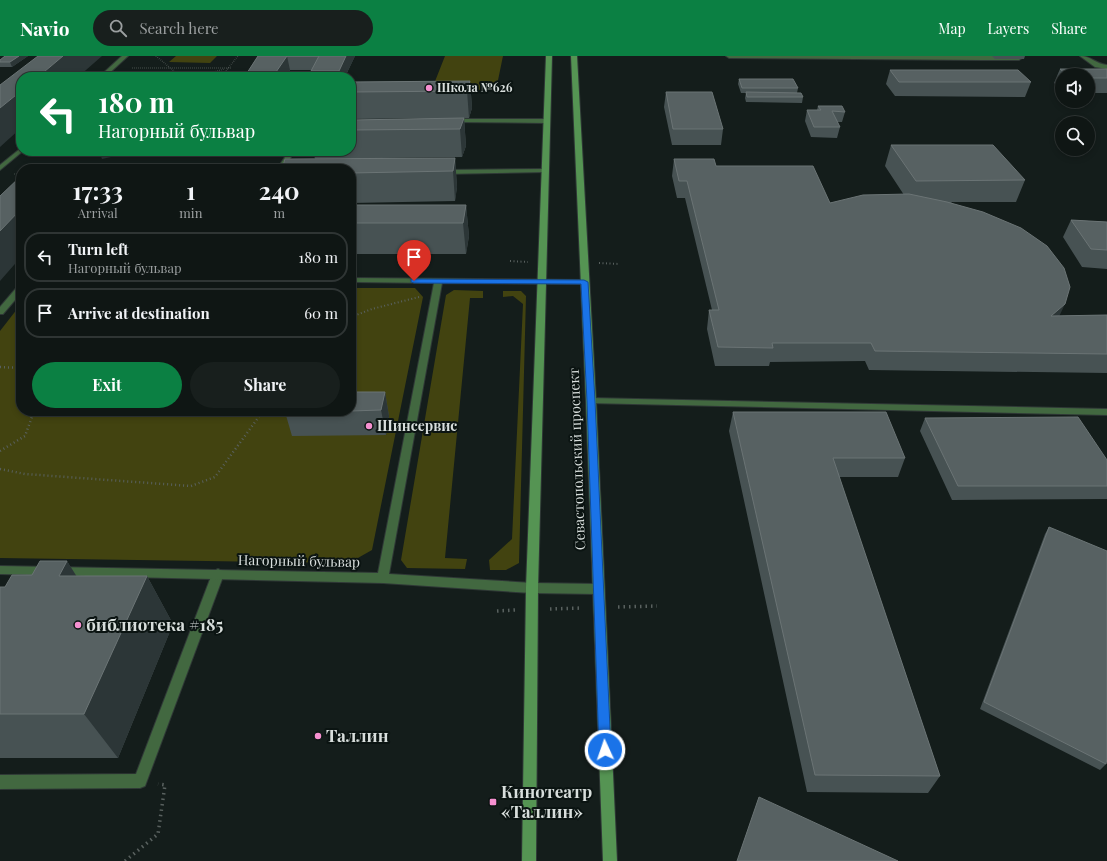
<!DOCTYPE html>
<meta charset="utf-8">
<style>
body{margin:0;font-family:"Playfair Display",serif;background:#181f1d;color:#f1f3f6;height:100vh;display:flex;flex-direction:column;font-size:15px;white-space:nowrap}
*{box-sizing:border-box;margin:0}
p{font-size:13px;color:#9b9fa0}
.icon{flex:none;width:22px;height:22px;fill:none;stroke:currentColor;stroke-width:2;stroke-linecap:round;stroke-linejoin:round}
.map{position:relative;flex:1;overflow:hidden}
.side{position:absolute;left:16px;top:108px;width:340px;height:252px;display:flex;flex-direction:column;background:#0f1614;border-radius:16px;box-shadow:0 2px 6px #0003,0 0 0 1px #2f3534}
.side>*{flex:none}
.hud{position:absolute;left:16px;top:16px;width:340px;height:84px;border-radius:16px;box-shadow:0 2px 6px #0003,0 0 0 1px #2f3534;background:#0b8043;color:#fff;overflow:hidden}
.buttons{position:absolute;left:1055px;top:12px;display:grid;gap:8px}
.buttons a{display:grid;place-items:center;width:40px;height:40px;border-radius:50%;background:#0f1614;box-shadow:0 2px 6px #0003,0 0 0 1px #2f3534;font-size:20px}
.pin{position:absolute;display:grid;place-items:center;width:34px;height:34px;color:#fff;margin:-41px -17px;border-radius:50% 50% 50% 0;rotate:-45deg;box-shadow:0 0 4px #0007}
.pin .icon{rotate:45deg}
.me{position:absolute;width:44px;margin:-22px;rotate:357deg;stroke-linejoin:round;filter:drop-shadow(0 0 3px #0008)}
.turn{display:flex;align-items:center;gap:14px;height:84px;padding:0 16px;font-size:18px}
.turn .icon{width:52px;height:52px;stroke-width:2.5}
.turn b{display:block;font-size:28px;line-height:34px}
.eta{display:flex;justify-content:space-evenly;align-items:center;height:68px;text-align:center}
.eta b{font-size:24px;font-weight:700;line-height:28px}
.action{display:flex;gap:8px;margin-top:auto;padding:8px 16px}
.action a{flex:1;height:46px;border-radius:24px;background:#0b8043;color:#fff;font-size:16px;font-weight:700;line-height:46px;text-align:center}
.action a+a{background:#181f1d;color:#f1f3f6}
ul{padding:0;list-style:none}
li{display:flex;align-items:center;gap:12px;height:50px;margin:0 8px 6px;padding:0 8px;border:2px solid #2f3534;border-radius:16px}
li div{flex:1}
li b{display:block;font-size:15px}
li em{font-style:normal}
header{display:flex;align-items:center;gap:24px;box-sizing:border-box;height:56px;padding:0 20px;background:#0b8043;color:#fff}
header strong{font-size:19px}
nav{display:flex;gap:22px;margin-inline-start:auto;font-size:14px}
.search{width:280px;height:36px;background:#181f1d;display:flex;align-items:center;gap:10px;box-sizing:border-box;padding:0 14px;border-radius:22px;color:#9b9fa0;font-size:15px}
.map>svg:first-child{display:block}
</style>
<header>
<strong>Navio</strong>
<div class="search"><svg class="icon" aria-label="search" viewBox="0 0 24 24"><circle cx="10" cy="10" r="6"/><path d="M15 15l6 6"/></svg>Search here</div>
<nav><a>Map</a><a>Layers</a><a>Share</a></nav>
</header>
<div class="map">
<svg width="1107" height="805" viewBox="0 0 1107 805">
<rect width="100%" height="100%" fill="#141d1b"/>
<path fill="#424310" d="M176,0H217L210,7L169,6Z
M445,0H503L496,34L432,33Z
M351,232H415L423,241L372,494L349,507L0,502V275L21,248V355H351Z
M454,234L483,235V242H470L445,502L467,503L465,513L407,512L401,504L446,239Z
M503,235H521L526,240L519,507L506,514H490L489,504L512,483L523,248L513,240L503,241Z"/>
<g fill="none" stroke-linecap="round" stroke-linejoin="round">
<g stroke="#2f3836" stroke-width="2">
<path id="lane" d="M122,0H128L105,21H99Z
M726,0H1020L1022,2L1019,4H980L729,2Z
M1080,0C1091,0 1096,8 1107,9V13L1095,11Z
M451,63H547L550,65L547,67L449,66V64Z
M21,92V95H23L0,114V109Z
M289,95H295L283,113H277Z
M545,113L547,114V116L443,118L440,116L443,114Z
M591,342L1107,353V359L588,347L586,345Z
M375,368H411L416,371L411,374L372,373L370,371L372,369Z
M218,513L222,515L224,518L145,730L140,732L0,733V719L136,718L212,518L214,515Z"/>
</g>
<g stroke="#2f3836" stroke-width="2">
<path id="street" d="M351,222L587,224L588,226L584,228L442,227L389,518L532,527L598,528L602,530L604,533L602,536L598,538L532,537L383,527L0,518V510L378,517L434,227L351,226Z
M18,230H21V237L3,258H0V251Z"/>
</g>
<g stroke="#2f3836" stroke-width="2">
<path id="secondary" d="M546,0H552L538,532L536,805H522L526,532Z
M571,0H577L596,345L617,805H603L586,345Z"/>
</g>
<path stroke="#59615f" stroke-width="1.5" stroke-dasharray="0.5 1.5" stroke-linecap="butt" d="M156,0L181,21
M132,12H232
M196,21L224,13
M221,21L238,0
M14,118H21"/>
<path stroke="#59615f" stroke-width="2" stroke-dasharray="1 2.5" stroke-linecap="butt" d="M510,205L528,206
M599,207L620,208
M351,261L372,253L419,241"/>
<path stroke="#59615f" stroke-width="2.5" stroke-dasharray="1 3" stroke-linecap="butt" d="M0,311L21,312
M0,395L25,380L34,355
M0,413L25,418L191,430L215,421L263,355"/>
<path stroke="#59615f" stroke-width="3.5" stroke-dasharray="1.5 4" stroke-linecap="butt" d="M618,551L657,550
M550,553L583,552
M497,555L515,554
M125,805L158,778L165,729L158,728"/>
<use href="#lane" fill="#426840" fill-rule="evenodd"/>
<use href="#street" fill="#426840" fill-rule="evenodd"/>
<use href="#secondary" fill="#559453" fill-rule="evenodd"/>
</g>
<path fill="#475253" d="M5,0H28L12,11H0V4Z
M258,0H355L345,21H312L311,14H290L286,21H245V20Z
M992,0H1025L1024,3H995Z
M1060,13H1107V37H1088V19H1062V34L1054,27Z
M890,14L1031,26L1025,41L895,40L886,28Z
M739,23L798,32L797,37L803,41L802,47L746,46L745,42L746,37H741L738,28Z
M470,25L472,52L469,62H464L466,90L462,101L382,102H455L457,131L455,145L351,147V113L315,103L313,95H351V64L445,62L351,63V26Z
M666,36L723,73L721,89H672L664,51Z
M818,50L845,56L842,66H837L840,71L837,82L811,81L805,65L807,54H817Z
M891,89L1025,124L1016,146H951L1059,260L1107,259V317L869,314L865,305L770,306L769,310H715L707,273L709,254H712L685,142H677L672,120L674,103L716,110L830,147L904,139L885,110Z
M351,149H466L469,180L466,198H351Z
M1071,164L1107,166V213L1082,211L1063,181Z
M385,336L389,360L386,379L292,380L285,356Z
M733,356L905,402L898,421H839L940,720L928,737L807,736L729,375Z
M925,362L1107,404V443L952,444L920,375Z
M1049,471L1106,708L1100,714L980,653L1045,478Z
M67,505L76,520H147L173,568L118,702H0V531H5Z"/>
<path fill="#2c3637" d="M19,0H28L12,11L10,6Z
M63,0H102L78,21H38Z
M287,0L290,14L286,21H275L274,19Z
M346,0H355L345,21H340L339,15Z
M470,25L472,52L469,62L467,35Z
M21,35V72L0,91V52Z
M464,62L466,90L462,101L460,73Z
M99,95H138L102,103Z
M455,102L457,131L455,145L453,115Z
M466,149L469,180L466,198L463,167Z
M21,153V201L0,225V175Z
M1065,248L1056,267L1051,260Z
M385,336L389,360L386,379L381,354Z
M67,505L97,553L59,520Z
M147,520L173,568L118,702L84,658Z"/>
<path fill="#576162" stroke="#6b7475" d="M5,0H19L10,6H0V4Z
M38,0H63L38,21H21V35L0,52V29Z
M258,0H346L339,15H311L319,0H287L274,19L245,20Z
M1060,13H1107V22H1088V19H1067Z
M890,14H1018L1031,26H899Z
M739,23H793L798,32H742Z
M470,25L467,35L351,36V26Z
M666,36H712L723,73H673Z
M746,36L801,37L803,41H747Z
M818,50H842L845,56L832,55L840,71H814L807,54H821Z
M464,62L460,73L351,74V64Z
M891,89H993L1025,124L916,125Z
M455,102L453,115L351,117V113H282L285,103Z
M674,103H714L716,110H813L830,147L863,139L909,138L947,146L983,156L1021,172L1047,190L1064,212L1070,231L1065,248L1051,260L1107,259V298L875,295L871,287H772L773,292L718,291L709,254H719L687,125H679Z
M21,120V153L0,175V140Z
M351,149H466L463,167H351Z
M1071,164L1107,166V194L1091,193Z
M351,336H385L381,354L351,355Z
M285,355H331L285,356Z
M733,356H886L905,402H833L940,720L815,719Z
M1078,361L1107,404V430H958L925,362Z
M1049,471L1107,495V702L1106,708L984,646Z
M40,505H67L59,520H147L84,658H0V531H5L12,519H32Z
M759,741L898,805H737Z"/>
<path fill="#1a73e8" stroke="#114b97" d="M411,223L584,224L588,226L595,345L611,694L609,698L605,700L601,698L599,694L587,345L581,228L414,227L411,226Z"/>
<g fill="#f690d0" stroke="#0b1412" stroke-width="1.5">
<circle cx="429" cy="32" r="4"/>
<circle cx="369" cy="370" r="4"/>
<circle cx="78" cy="569" r="4"/>
<circle cx="318" cy="680" r="4"/>
<rect x="489" y="742" width="8" height="8" rx="2"/>
</g>
<g text-anchor="middle" stroke-width="4" stroke-linejoin="round" paint-order="stroke">
<g font-size="12" font-weight="bold" fill="#d8dedc" stroke="#0b1412" text-anchor="start">
<text x="437" y="36">Школа №626</text>
</g>
<g font-size="14" font-weight="bold" fill="#d8dedc" stroke="#0b1412" text-anchor="start">
<text x="377" y="375">Шинсервис</text>
</g>
<g font-size="14" fill="#d8dedc" stroke="#0b1412">
<text transform="translate(577 403) rotate(-92)" y="5">Севастопольский проспект</text>
<text transform="translate(299 505) rotate(1)" y="5">Нагорный бульвар</text>
</g>
<g font-size="17" font-weight="bold" fill="#d8dedc" stroke="#0b1412" text-anchor="start">
<text x="86" y="575">библиотека #185</text>
<text x="326" y="686">Таллин</text>
<text x="501" y="742">Кинотеатр<tspan x="501" dy="20">«Таллин»</tspan></text>
</g>
</g>
</svg>
<div class="buttons">
<a><svg class="icon" aria-label="sound" viewBox="0 0 24 24"><path d="M4 9h4l5-4v14l-5-4H4zM17 9q2 3 0 6"/></svg></a>
<a><svg class="icon" aria-label="search" viewBox="0 0 24 24"><circle cx="10" cy="10" r="6"/><path d="M15 15l6 6"/></svg></a>
</div>
<div class="pin" style="left:414px;top:225px;background:#d93025"><svg class="icon" aria-label="arrive" viewBox="0 0 24 24"><path d="M6 21V4h12l-3 4 3 4H6"/></svg></div>
<svg class="me" style="left:605px;top:694px" viewBox="-20 -20 40 40"><circle r="17" fill="#1a73e8" stroke="#fff" stroke-width="3"/><path d="M0-11L8 9 0 5-8 9z" fill="#fff"/></svg>
<div class="hud">
<div class="turn"><svg class="icon" aria-label="left" viewBox="0 0 24 24"><path d="M17 20v-9H6M10 6l-5 5 5 5"/></svg><div><b>180 m</b>Нагорный бульвар</div></div>
</div>
<section class="side">
<div class="eta">
<div><b>17:33</b><p>Arrival</p></div>
<div><b>1</b><p>min</p></div>
<div><b>240</b><p>m</p></div>
</div>
<ul>
<li><svg class="icon" aria-label="left" viewBox="0 0 24 24"><path d="M17 20v-9H6M10 6l-5 5 5 5"/></svg><div><b>Turn left</b><p>Нагорный бульвар</p></div><em>180 m</em></li>
<li><svg class="icon" aria-label="arrive" viewBox="0 0 24 24"><path d="M6 21V4h12l-3 4 3 4H6"/></svg><div><b>Arrive at destination</b></div><em>60 m</em></li>
</ul>
<div class="action"><a>Exit</a><a>Share</a></div>
</section>
</div>
